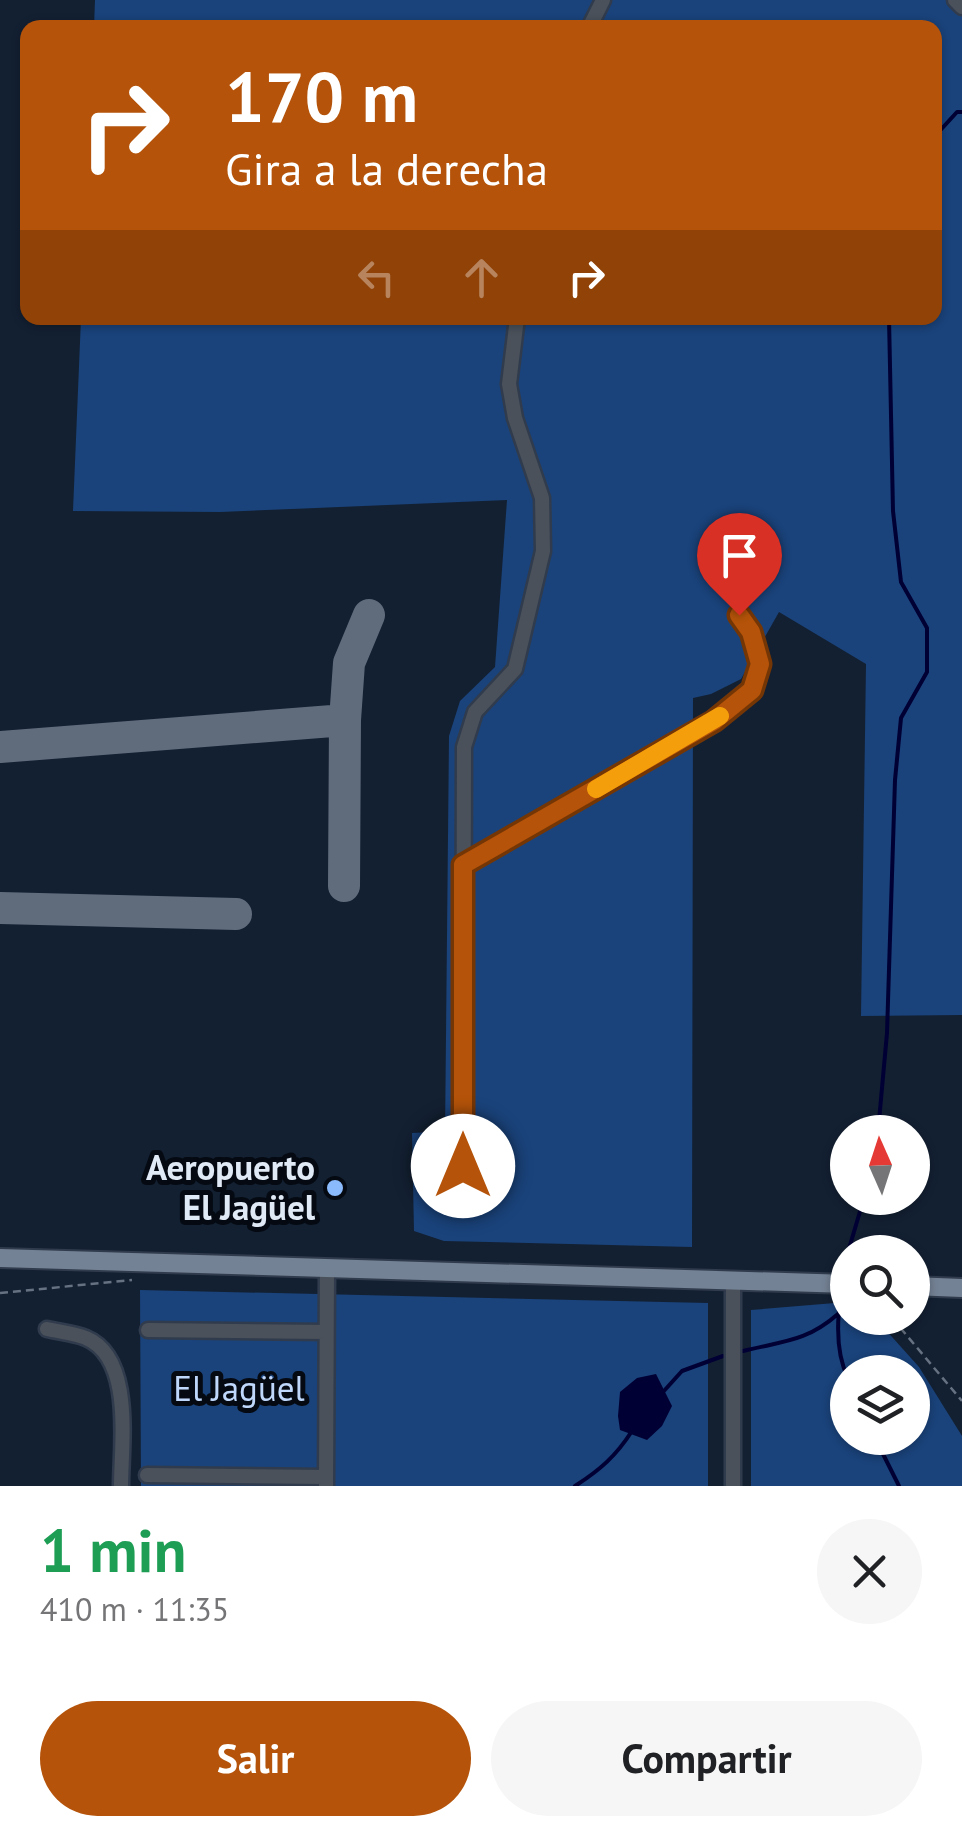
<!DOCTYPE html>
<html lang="es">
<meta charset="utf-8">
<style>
body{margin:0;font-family:"PT Sans",sans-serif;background:#f6f6f6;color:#202124;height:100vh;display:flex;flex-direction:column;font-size:38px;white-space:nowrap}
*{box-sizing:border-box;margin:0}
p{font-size:32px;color:#757577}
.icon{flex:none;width:55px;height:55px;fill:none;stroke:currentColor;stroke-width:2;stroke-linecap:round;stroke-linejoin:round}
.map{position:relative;height:1486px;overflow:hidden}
.side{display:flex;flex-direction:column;background:#fff;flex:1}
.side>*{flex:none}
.guide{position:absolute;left:20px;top:20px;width:922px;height:305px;border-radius:20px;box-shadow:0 2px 8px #0004;background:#b45309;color:#fff;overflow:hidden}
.needle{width:65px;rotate:357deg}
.buttons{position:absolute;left:830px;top:1115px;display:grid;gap:20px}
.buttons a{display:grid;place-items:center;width:100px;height:100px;border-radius:50%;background:#fff;box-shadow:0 2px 8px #0004;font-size:50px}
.pin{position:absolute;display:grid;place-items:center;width:85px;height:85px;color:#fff;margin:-102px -42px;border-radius:50% 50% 50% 0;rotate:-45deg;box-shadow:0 0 10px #0007}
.pin .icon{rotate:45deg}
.me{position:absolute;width:110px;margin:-55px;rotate:0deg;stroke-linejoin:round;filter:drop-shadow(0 0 8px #0008)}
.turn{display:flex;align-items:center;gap:35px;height:210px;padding:0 40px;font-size:45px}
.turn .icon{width:130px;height:130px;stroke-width:2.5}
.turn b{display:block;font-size:70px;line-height:85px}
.lanes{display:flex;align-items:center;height:95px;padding:0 40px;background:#0003;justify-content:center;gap:50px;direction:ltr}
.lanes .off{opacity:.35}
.round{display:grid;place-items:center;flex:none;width:105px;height:105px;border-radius:52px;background:#f6f6f6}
.overview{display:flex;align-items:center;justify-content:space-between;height:170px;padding:0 40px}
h1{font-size:60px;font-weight:600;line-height:75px;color:#1e9e55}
.action{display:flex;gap:20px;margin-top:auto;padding:20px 40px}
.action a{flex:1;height:115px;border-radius:60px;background:#b45309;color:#fff;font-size:40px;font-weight:600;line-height:115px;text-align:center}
.action a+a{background:#f6f6f6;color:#202124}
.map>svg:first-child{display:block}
</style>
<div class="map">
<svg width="962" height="1486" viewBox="0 0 962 1486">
<rect width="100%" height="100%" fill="#132032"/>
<path fill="#1a437b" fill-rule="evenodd" d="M95,0H962V1015L861,1016L866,664L779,612L741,679L711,694L693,698L692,1247L444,1241L414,1231L412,1133L432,1132V1136H445L449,736L460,701L495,667L507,500L220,512L73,511L81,318H935V28H94Z
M140,1290L708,1303V1486H141Z
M847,1302L848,1318H875L919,1367L962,1436V1486H751V1310ZM848,1372H912V1438H848Z"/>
<path fill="#000034" d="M656,1374L672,1406L662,1426L647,1440L620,1430L618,1416L620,1392L637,1378Z"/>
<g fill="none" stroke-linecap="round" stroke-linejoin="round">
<path stroke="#000034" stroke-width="4" d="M935,136L957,112H962
M878,1132L887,1033L895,780L901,718L927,672V628L901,582L893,511L889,318
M848,1252L864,1198
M845,1273L848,1254
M841,1294C837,1320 836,1354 848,1378
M743,1351C783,1341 806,1342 838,1314
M663,1392L682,1371L723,1356
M875,1438L899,1486
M575,1486C600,1470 616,1456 632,1431"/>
<path stroke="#606c7c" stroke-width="32" d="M0,747L345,720
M344,886L345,720L349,663L369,615
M0,908L236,914"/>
<g stroke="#303c4d" stroke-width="19">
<path id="minor" d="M955,0L962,7
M589,28L603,0
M463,865L714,721L752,690L760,663L751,632L739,615
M463,1166L464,747L475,712L515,669L543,551L542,498L515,418L509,384L517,318
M47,1329C60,1332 75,1333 86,1338C134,1358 121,1445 121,1486
M148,1330L326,1332
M147,1475L326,1477
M326,1486L327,1269
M733,1486V1282"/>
</g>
<g stroke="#303c4d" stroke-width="22">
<path id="major" d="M0,1258L848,1284
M912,1286L962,1288"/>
</g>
<path stroke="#667181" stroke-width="2.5" stroke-dasharray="8 5" stroke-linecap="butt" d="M0,1293L132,1280
M892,1318L962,1401"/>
<use href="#minor" stroke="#4a515a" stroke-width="14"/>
<use href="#major" stroke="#748295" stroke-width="18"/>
</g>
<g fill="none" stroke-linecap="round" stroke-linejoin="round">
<g stroke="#753606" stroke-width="25">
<path id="route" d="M463,1166V865L714,721L752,690L760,664L751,632L739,615"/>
</g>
<use href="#route" stroke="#b45309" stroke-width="18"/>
<path stroke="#f59e0b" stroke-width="18" d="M596,789L720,716"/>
</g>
<circle fill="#8bbafc" stroke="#050a12" stroke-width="4" cx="335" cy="1188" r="10"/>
<g text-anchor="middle" stroke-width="10" stroke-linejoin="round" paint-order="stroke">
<g font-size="35" font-weight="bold" fill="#e0e9f6" stroke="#050a12" text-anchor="end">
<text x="315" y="1180">Aeropuerto<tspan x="315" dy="40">El Jagüel</tspan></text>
</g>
<g font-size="35" fill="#bfd7fa" stroke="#050a12">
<text x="239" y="1401">El Jagüel</text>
</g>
</g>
</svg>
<div class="buttons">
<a><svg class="needle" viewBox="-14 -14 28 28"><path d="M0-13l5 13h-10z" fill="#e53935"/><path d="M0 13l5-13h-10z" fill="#757577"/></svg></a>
<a><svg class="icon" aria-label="search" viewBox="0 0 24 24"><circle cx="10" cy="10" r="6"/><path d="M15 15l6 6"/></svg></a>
<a><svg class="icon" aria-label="layers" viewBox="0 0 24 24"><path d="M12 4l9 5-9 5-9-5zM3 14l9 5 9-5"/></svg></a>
</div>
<div class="pin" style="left:739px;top:615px;background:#d93025"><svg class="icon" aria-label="arrive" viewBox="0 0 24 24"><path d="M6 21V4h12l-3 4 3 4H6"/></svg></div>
<svg class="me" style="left:463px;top:1166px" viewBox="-20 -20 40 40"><circle r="19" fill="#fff"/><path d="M0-13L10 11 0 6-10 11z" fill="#b45309"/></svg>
<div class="guide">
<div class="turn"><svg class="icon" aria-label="right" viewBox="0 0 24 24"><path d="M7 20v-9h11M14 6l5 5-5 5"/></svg><div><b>170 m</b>Gira a la derecha</div></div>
<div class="lanes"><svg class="icon off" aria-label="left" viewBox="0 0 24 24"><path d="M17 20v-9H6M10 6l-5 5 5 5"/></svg><svg class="icon off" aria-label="ahead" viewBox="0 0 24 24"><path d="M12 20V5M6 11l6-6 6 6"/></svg><svg class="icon" aria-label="right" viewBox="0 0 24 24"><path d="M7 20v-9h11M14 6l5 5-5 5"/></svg></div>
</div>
</div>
<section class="side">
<div class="overview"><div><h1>1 min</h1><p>410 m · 11:35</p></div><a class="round"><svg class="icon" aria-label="close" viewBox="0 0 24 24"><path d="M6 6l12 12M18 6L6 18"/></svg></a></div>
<div class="action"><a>Salir</a><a>Compartir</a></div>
</section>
